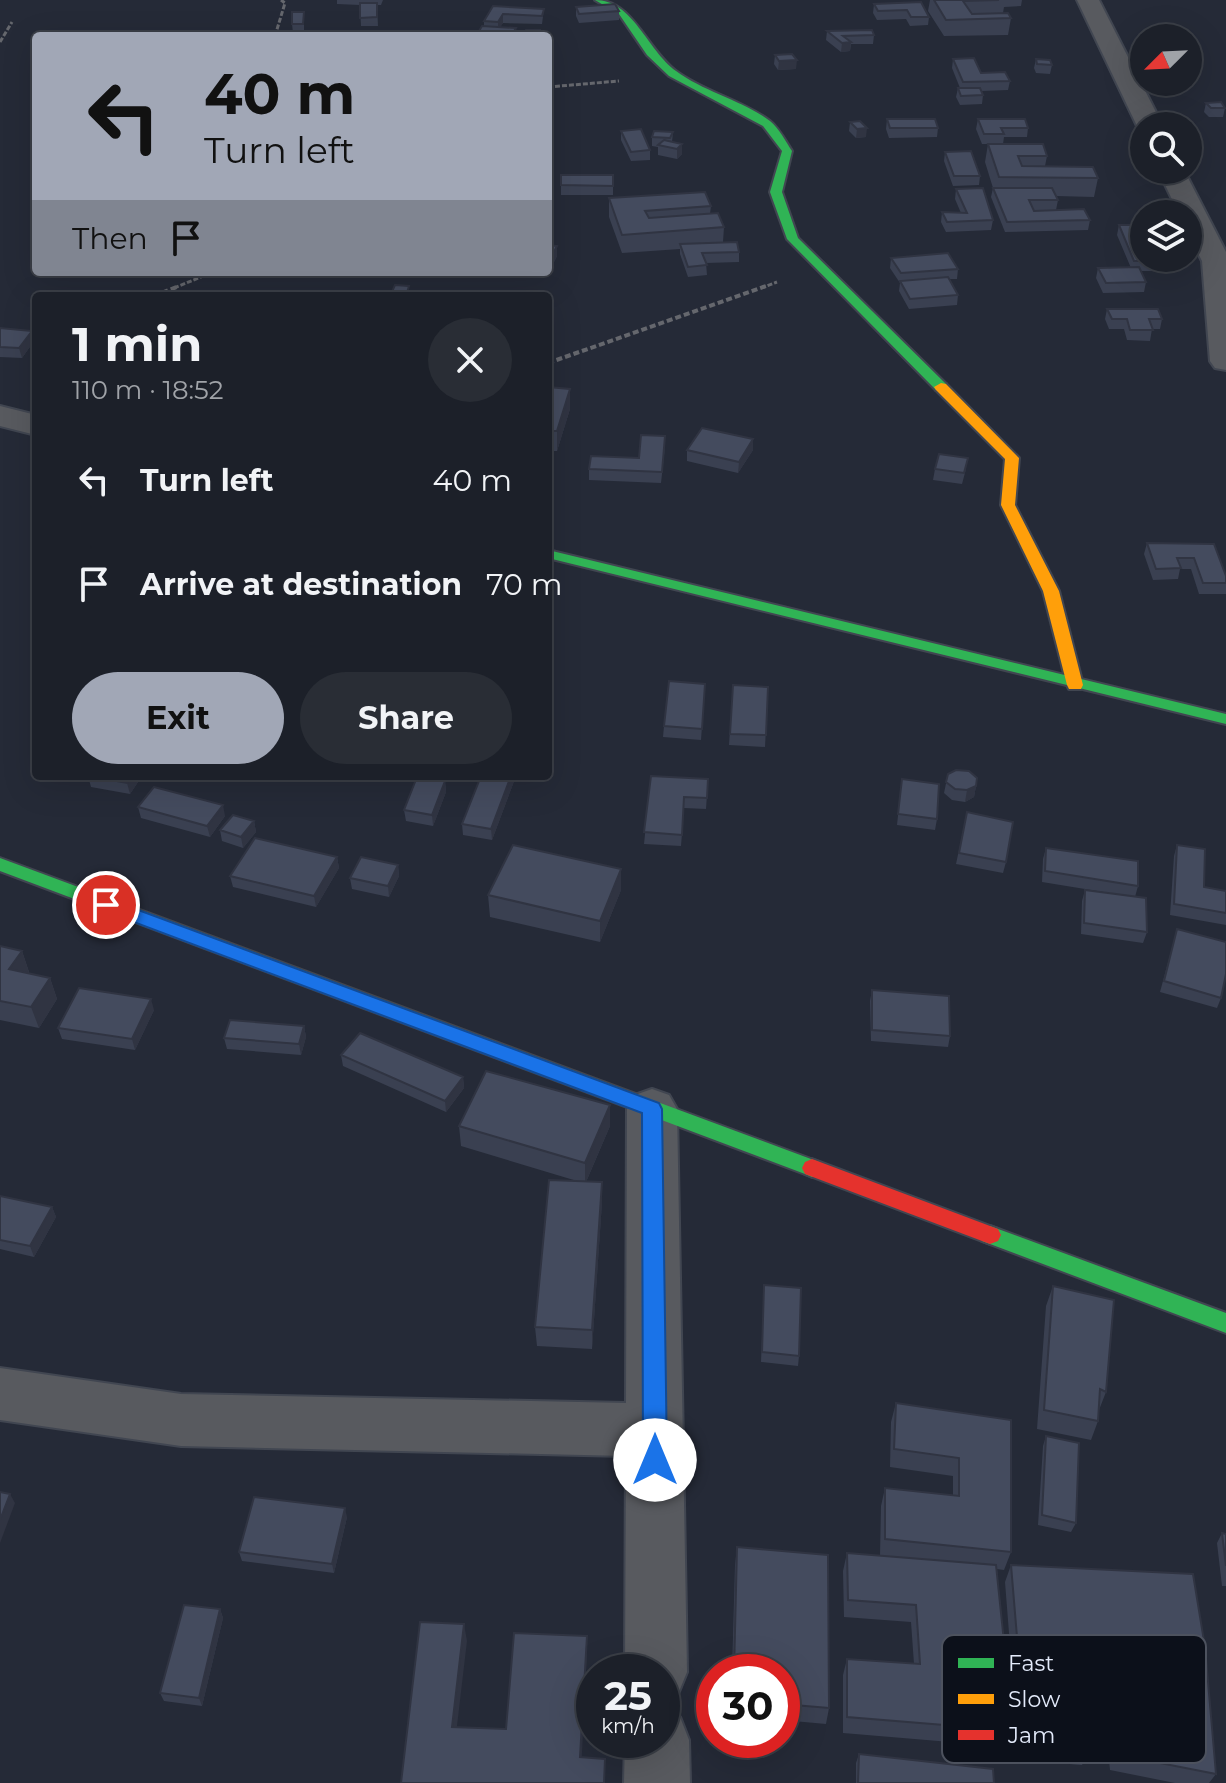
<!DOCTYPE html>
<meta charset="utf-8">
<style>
body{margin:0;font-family:Montserrat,sans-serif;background:#292d35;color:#f1f3f6;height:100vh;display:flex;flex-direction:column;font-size:30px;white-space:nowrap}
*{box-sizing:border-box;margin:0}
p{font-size:26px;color:#a0a3a8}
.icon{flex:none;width:44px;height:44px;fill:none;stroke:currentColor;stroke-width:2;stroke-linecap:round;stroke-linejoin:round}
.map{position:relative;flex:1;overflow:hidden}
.side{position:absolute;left:32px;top:292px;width:520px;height:488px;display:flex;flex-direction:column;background:#1c2029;border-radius:8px;box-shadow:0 8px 32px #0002,0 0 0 2px #3a3e46}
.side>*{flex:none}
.banner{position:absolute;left:32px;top:32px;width:520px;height:244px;border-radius:8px;box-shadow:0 8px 32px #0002,0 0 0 2px #3a3e46;background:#a1a7b6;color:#111;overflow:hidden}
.needle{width:52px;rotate:246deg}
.tools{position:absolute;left:1130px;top:24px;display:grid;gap:16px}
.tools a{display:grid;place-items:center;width:72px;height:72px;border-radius:50%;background:#1c2029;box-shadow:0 8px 32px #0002,0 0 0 2px #3a3e46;font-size:40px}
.speed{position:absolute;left:576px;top:1654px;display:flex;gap:16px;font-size:40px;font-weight:700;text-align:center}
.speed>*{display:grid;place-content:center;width:104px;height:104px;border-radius:50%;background:#1c2029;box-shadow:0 8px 32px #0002,0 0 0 2px #3a3e46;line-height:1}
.speed small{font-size:20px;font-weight:400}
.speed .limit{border:12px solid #d22;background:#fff;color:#111}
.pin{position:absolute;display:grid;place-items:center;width:68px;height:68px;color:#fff;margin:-34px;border:4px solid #fff;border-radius:50%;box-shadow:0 2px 8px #0007}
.me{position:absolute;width:88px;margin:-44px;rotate:0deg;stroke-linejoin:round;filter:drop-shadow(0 0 6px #0008)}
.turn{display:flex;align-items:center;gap:28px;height:168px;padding:0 40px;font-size:36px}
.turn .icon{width:104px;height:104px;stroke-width:2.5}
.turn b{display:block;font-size:56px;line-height:68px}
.then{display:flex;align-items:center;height:76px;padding:0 40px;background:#0003;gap:16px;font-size:30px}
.round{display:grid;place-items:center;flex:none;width:84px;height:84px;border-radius:42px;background:#292d35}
.summary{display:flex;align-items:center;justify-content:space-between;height:136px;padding:0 40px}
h1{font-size:48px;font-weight:700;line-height:60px}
.cta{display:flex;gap:16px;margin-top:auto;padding:16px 40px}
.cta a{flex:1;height:92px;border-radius:48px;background:#a1a7b6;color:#111;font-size:32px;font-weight:700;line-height:92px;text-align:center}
.cta a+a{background:#292d35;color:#f1f3f6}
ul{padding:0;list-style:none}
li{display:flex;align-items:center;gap:24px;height:104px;padding:0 40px}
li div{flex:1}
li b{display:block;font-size:30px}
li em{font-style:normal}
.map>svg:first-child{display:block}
</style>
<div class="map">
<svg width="1226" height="1783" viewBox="0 0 1226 1783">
<rect width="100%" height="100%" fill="#252a37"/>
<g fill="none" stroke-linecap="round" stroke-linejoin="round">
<g stroke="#414651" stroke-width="4">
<path id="street" d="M1077,0H1099L1163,126H1144V132L1137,126Z
M1158,170H1184L1226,252V370L1215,368L1210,361L1202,261L1188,233V214H1179Z
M0,406L36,415V435L0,426Z
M652,1089L669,1095L677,1109L687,1672L678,1694L662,1701V1672H625L626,1456L181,1446L0,1420V1368L181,1394L626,1403L627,1109L635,1095Z
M662,1710L680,1717L689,1740L690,1783H624L625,1740H662Z"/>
</g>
<g stroke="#414651" stroke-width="4">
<path id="fast" d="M595,0C633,0 647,50 676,71C704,92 742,100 770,121C779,128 786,142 792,151L782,192L798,238L946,384V390H936L787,239L770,192L782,151L763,126L669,76L647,55L619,14Z
M548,550L1226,714V724L548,558Z
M0,858L819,1162L822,1168L819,1174L812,1177L805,1174L0,871Z
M990,1226L1226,1313V1333L982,1241L979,1235L982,1229Z"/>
</g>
<g stroke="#414651" stroke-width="4">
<path id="slow" d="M941,383L946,384L1019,458L1015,505L1059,591L1083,685L1081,689H1069L1067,685L1043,591L1001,505L1005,459L936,390L934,387Z"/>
</g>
<g stroke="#414651" stroke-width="4">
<path id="jam" d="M812,1159L998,1229L1001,1235L998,1241L990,1244L805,1174L802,1168L805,1162Z"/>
</g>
<path stroke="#65676d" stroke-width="3" stroke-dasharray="5 2" stroke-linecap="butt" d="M275,36L285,3L281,0
M0,42L12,22
M548,87L619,81
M174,288L213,272
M761,288L777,282"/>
<path stroke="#65676d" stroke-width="4" stroke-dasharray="6 3" stroke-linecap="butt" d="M154,296L179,286
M548,363L766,286"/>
<use href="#street" fill="#585a5f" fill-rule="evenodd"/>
<use href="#fast" fill="#30b455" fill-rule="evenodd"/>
<use href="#slow" fill="#ff9f0a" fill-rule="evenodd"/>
<use href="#jam" fill="#e5322d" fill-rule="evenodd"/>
</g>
<path fill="#3a4051" d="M337,0H383L381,5H377L378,26H361L360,5L337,4Z
M930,0H1022L1021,6L1004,7L1003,13L1011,18L1008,35L944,36L928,11Z
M921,2L929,17L928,25L910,26L906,19L877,20L873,13L874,4Z
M493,6L544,9L542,24L503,23L500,27L516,28L517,36H479V31L484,26V21Z
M576,7L619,11V20L579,23L576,16Z
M304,12V33H293L292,24Z
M827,31L874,35L873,44H851L850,51L841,52L826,40Z
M1140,50H1144V64H1142L1138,59Z
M775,55L796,69L778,70L774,64Z
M953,59L981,73L1010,81L1008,90L981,91L983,95L982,104L960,105L956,97L958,88H960L952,68Z
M1036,59L1052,65L1050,74L1036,73L1034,68Z
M1206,103L1225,108L1223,117H1209L1204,112Z
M887,119L938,128L937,137L889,138L886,129Z
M978,119L1028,128L1027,137H1004L1003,144L1047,156L1045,166L1098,178L1094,197L1056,196L1058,200L1056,210H1033L1090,220L1088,230L1005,232L991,197L993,188L985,162L988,144H982L976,129Z
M850,122L866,137L856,138L849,131Z
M621,131L650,150V160L631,161L621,140Z
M673,132L672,142L682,154L677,159L658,155V147L652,146V137Z
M945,152L980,176L979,185L953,186L944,161Z
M561,175H613V195H561Z
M956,189L993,220L991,230L946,232L941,222L942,212L961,213L955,199Z
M609,198L711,206L710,214L724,227L723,242L739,252V262L706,263L707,275L688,277L680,254V249L622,253L609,217Z
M1119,225L1181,261L1178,271H1141L1146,282L1144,292L1103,293L1096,278L1098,268H1131L1117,235Z
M548,245L557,256L554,262L548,261Z
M891,258L958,269L957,279H949L958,295L957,305L909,309L899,291L900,283L890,268Z
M1107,309L1162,319L1160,329H1152L1150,341L1127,340L1124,329H1109L1105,319Z
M0,328L34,341L22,358L0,357Z
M548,387L570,409L557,451H548Z
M665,447L661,483L589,480V469L639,458Z
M687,450H753L738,473L687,461Z
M935,469H966L962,484L933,480Z
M1147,543L1214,544L1226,576V594H1199L1191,569H1180L1178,579L1153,580L1144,554Z
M705,684L701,740L663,737L664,726Z
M733,685L768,687L765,747L729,745Z
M948,774L976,786L974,797L965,802L952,800L944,793Z
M88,776H142L130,794L91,787Z
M481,776H516L492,840L463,835L462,824Z
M651,776L708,779L706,809L684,808L681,846L644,844Z
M902,779L937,819L935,830L897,825Z
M445,781L446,792L433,826L406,821L404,810Z
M138,807L225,816L210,837L141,818Z
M967,812L1006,862L1003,873L956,864Z
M254,821L256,832L243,848L222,841L220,830Z
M1177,845L1204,887L1226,891V925L1170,915L1174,856Z
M1046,848L1138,886L1135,897L1147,932L1143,943L1081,934L1082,901L1085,890L1134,897L1042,882L1043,859Z
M337,857L339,868L316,907L233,887L230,876Z
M398,865L399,876L389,897L352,889L350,878Z
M621,869V890L600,942L490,917L488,895Z
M1177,929L1221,998L1217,1008L1160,992Z
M0,946L22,951L29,972L28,974L50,978L57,999L39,1028L0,1020Z
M872,990L950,1036L948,1047L871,1041L870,1001Z
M154,1010L135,1050L62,1039L58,1028Z
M304,1026L306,1037L301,1055L227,1049L224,1038Z
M341,1055L463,1077L464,1088L446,1112L343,1066Z
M610,1105V1126L586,1182H602V1202L592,1349L537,1346L535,1327L577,1181L461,1146L459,1126Z
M0,1196L52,1207L56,1217L34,1257L0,1249Z
M764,1285L799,1356L798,1366L761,1362Z
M1053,1286L1106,1392L1099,1410L1098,1421L1091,1440L1037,1429L1046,1306Z
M896,1403L1011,1420V1552L1004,1570L997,1569L1009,1690L1003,1703L1005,1730L998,1746L843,1733V1675L847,1659L914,1664L911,1622L844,1617L843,1571L847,1553L880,1556L881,1506L885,1488L953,1495V1476L890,1467L891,1422Z
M1046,1436L1076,1523L1071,1532L1038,1525L1043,1446Z
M347,1517L334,1573L242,1561L239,1552Z
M1222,1533L1226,1534V1586H1222L1217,1543Z
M737,1547L829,1708L826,1724L782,1720V1672H732L735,1565Z
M1011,1565L1193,1574L1216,1774L1209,1783H1175L1110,1770L1099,1660L1082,1659L1090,1749L1082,1765L1019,1760L1005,1582Z
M220,1609L223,1618L202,1706L164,1701L160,1693Z
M859,1754L994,1783H856V1763Z"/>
<path fill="#303442" d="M503,14V23L498,31V22Z
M851,42L850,51L841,52L842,43Z
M797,60L796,69L778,70L779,61Z
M867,128L866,137L856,138L857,129Z
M682,144V154L677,159V149Z
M557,246V256L554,262V252Z
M32,331L34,341L22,358L19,348Z
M570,389V409L557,451V431Z
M753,439V450L738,473L739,462Z
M132,776H142L130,794L127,783Z
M511,776H516L492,840L491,829Z
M445,781L446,792L433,826L432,815Z
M976,786L974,797L965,802L967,790Z
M223,805L225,816L210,837L207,826Z
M254,821L256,832L243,848L241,837Z
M337,857L339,868L316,907L314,896Z
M398,865L399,876L389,897L388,886Z
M621,869V890L600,942V921Z
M22,951L29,972L17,990L9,969Z
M50,978L57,999L39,1028L31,1007Z
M151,999L154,1010L135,1050L132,1039Z
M304,1026L306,1037L301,1055L299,1044Z
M463,1077L464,1088L446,1112L445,1101Z
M610,1105V1126L585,1184V1163Z
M602,1182V1202L592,1349V1330Z
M52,1207L56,1217L34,1257L30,1246Z
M10,1494L15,1503L0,1543V1520Z
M345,1508L347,1517L334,1573L332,1564Z
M220,1609L223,1618L202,1706L199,1698Z
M464,1624L467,1641L455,1743L452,1727Z
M587,1636V1653L581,1772L580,1757Z"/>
<path fill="#444b5e" stroke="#303442" stroke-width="2" d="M934,0H999L963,1L972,14L1008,13L1011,18L946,20Z
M921,2L929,17H911L907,10L878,11L874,4Z
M360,3H377V17L360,18Z
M615,4L619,11L579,14L576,7Z
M493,6L544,9L542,16L503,14L498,22L484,21Z
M292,12H304L303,24H292Z
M482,26L516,28L513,33L479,31Z
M526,30H540V36H525Z
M872,30L874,35L843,36L851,42L842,43L827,31Z
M792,54L797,60L779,61L775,55Z
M974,58L981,73L1005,72L1010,81L963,82L953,59Z
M1036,59L1050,60L1052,65L1037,64Z
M958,88H980L983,95L961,96Z
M1221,102L1225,108H1211L1206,103Z
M887,119H935L938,128H890Z
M978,119H1025L1028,128H1001L1004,134H984Z
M860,121L867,128L857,129L850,122Z
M641,129L650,150L631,152L621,131Z
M654,131L673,132L670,138L652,137Z
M664,140L682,144L677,149L658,145Z
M988,144H1043L1047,156H1018L1022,166L1093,167L1098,178L999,177Z
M971,151L980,176H954L945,152Z
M561,175H613V186L561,185Z
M983,188L993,220L947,222L942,212L967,213L956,189Z
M993,188H1052L1058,200H1029L1034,211L1084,209L1090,220L1007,222Z
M705,192L711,206L645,211L649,218L718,213L724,227L622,235L609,198Z
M1119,225H1144V258H1179L1181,261H1134Z
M737,242L739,252L702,253L707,265L688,267L680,244Z
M548,245L557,246L554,252L548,251Z
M948,253L958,269L901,273L891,258Z
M1139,267L1146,282L1106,283L1098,268Z
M948,277L958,295L910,299L900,281Z
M395,285L409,286L406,296H390Z
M315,292L317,296H300L299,295Z
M1107,309H1158L1162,319H1149L1153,330H1130L1127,319H1112Z
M0,328L32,331L19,348L0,347Z
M548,387L570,389L557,431H548Z
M702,428L753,439L739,462L687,450Z
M641,435L665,436L662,472L589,469L591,456L639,458Z
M939,454L968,458L964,473L935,469Z
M1147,543L1214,544L1226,576V583H1203L1194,558H1177L1181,568L1156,569Z
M669,681L705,684L702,729L664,726Z
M733,685L768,687L766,735L730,734Z
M956,770L969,771L977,778L976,786L967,790L955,789L946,782L948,774Z
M89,776H132L127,783Z
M481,776H511L491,829L462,824Z
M651,776L708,779L707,798L684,797L682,835L644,832Z
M417,777L445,781L432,815L404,810Z
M902,779L939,784L937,819L898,814Z
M154,787L223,805L207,826L138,807Z
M967,812L1013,822L1006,862L959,853Z
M233,815L254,821L241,837L220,830Z
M255,838L337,857L314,896L230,876Z
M513,845L621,869L600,921L488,895Z
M1177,845L1205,849L1204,887L1226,891V913L1174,904Z
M1046,848L1138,861V886L1045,871Z
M361,857L398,865L388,886L350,878Z
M1085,890L1146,898L1147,932L1084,923Z
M1177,929L1226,942V974L1221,998L1164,981Z
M0,946L22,951L9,969L50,978L31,1007L0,1001Z
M79,988L151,999L132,1039L58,1028Z
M872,990L949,996L950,1036L872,1030Z
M230,1020L304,1026L299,1044L224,1038Z
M360,1033L463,1077L445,1101L341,1055Z
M486,1071L610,1105L585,1163L459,1126Z
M549,1180L602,1182L592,1330L535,1327Z
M0,1196L52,1207L30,1246L0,1240Z
M764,1285L801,1288L799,1356L762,1352Z
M1053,1286L1114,1300L1106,1392L1100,1389L1098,1421L1044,1410Z
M896,1403L1011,1420V1552L885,1539V1488L959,1496V1458L894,1449Z
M1046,1436L1079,1443L1076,1523L1042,1515Z
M0,1492L10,1494L0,1520Z
M254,1497L345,1508L332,1564L239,1552Z
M1222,1533L1226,1534V1566Z
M737,1547L828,1555L829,1708L782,1704V1672H734Z
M847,1553L996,1565L1009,1690H1002L1005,1730L847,1717V1659L920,1664L916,1605L848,1600Z
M1011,1565L1193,1574L1205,1647L1216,1774L1119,1755L1107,1643L1080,1641L1090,1749L1026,1745Z
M184,1605L220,1609L199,1698L160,1693Z
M420,1622L464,1624L452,1727L506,1729L514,1633L587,1636L580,1757L605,1759L604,1783H401Z
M859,1754L993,1769L994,1783H858Z"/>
<path fill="#1a73e8" stroke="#114b97" stroke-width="2" d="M106,898L659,1103L662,1109L667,1460L663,1468L655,1471L646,1468L643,1460L642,1113L99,909L96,905Z"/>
<rect x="942" y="1635" width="264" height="128" rx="12" fill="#0c101a" stroke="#4d525e" stroke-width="2"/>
<rect x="958" y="1658" width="36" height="10" fill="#30b455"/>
<rect x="958" y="1694" width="36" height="10" fill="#ff9f0a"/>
<rect x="958" y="1730" width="36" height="10" fill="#e5322d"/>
<g font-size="22" fill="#e4ebfb">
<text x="1008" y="1671">Fast</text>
<text x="1008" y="1707">Slow</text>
<text x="1008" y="1743">Jam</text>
</g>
</svg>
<div class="tools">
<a><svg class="needle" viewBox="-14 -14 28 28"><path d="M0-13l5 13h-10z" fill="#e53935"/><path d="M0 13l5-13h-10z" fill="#a0a3a8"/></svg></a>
<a><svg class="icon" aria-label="search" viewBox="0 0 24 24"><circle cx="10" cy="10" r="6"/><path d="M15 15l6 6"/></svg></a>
<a><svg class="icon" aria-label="layers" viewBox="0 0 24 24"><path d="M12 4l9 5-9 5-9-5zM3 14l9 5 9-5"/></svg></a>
</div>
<div class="speed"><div>25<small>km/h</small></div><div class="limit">30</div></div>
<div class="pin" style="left:106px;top:905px;background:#d93025"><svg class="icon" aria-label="arrive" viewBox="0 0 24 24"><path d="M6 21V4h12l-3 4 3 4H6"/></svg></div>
<svg class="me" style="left:655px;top:1460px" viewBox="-20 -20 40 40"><circle r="19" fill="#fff"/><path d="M0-13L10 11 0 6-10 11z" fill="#1a73e8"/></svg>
<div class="banner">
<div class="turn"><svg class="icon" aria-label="left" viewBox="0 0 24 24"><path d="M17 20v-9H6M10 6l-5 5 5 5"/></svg><div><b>40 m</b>Turn left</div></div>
<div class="then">Then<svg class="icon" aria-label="arrive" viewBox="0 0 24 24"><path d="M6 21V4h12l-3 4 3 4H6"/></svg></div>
</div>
<section class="side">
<div class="summary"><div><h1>1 min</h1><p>110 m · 18:52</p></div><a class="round"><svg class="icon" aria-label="close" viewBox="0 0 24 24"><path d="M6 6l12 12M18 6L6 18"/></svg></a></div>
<ul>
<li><svg class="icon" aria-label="left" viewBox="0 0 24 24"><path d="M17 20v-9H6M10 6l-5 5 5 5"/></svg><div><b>Turn left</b></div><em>40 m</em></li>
<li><svg class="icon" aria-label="arrive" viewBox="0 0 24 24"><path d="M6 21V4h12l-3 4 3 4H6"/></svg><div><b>Arrive at destination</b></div><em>70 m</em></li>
</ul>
<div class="cta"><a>Exit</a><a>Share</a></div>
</section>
</div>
